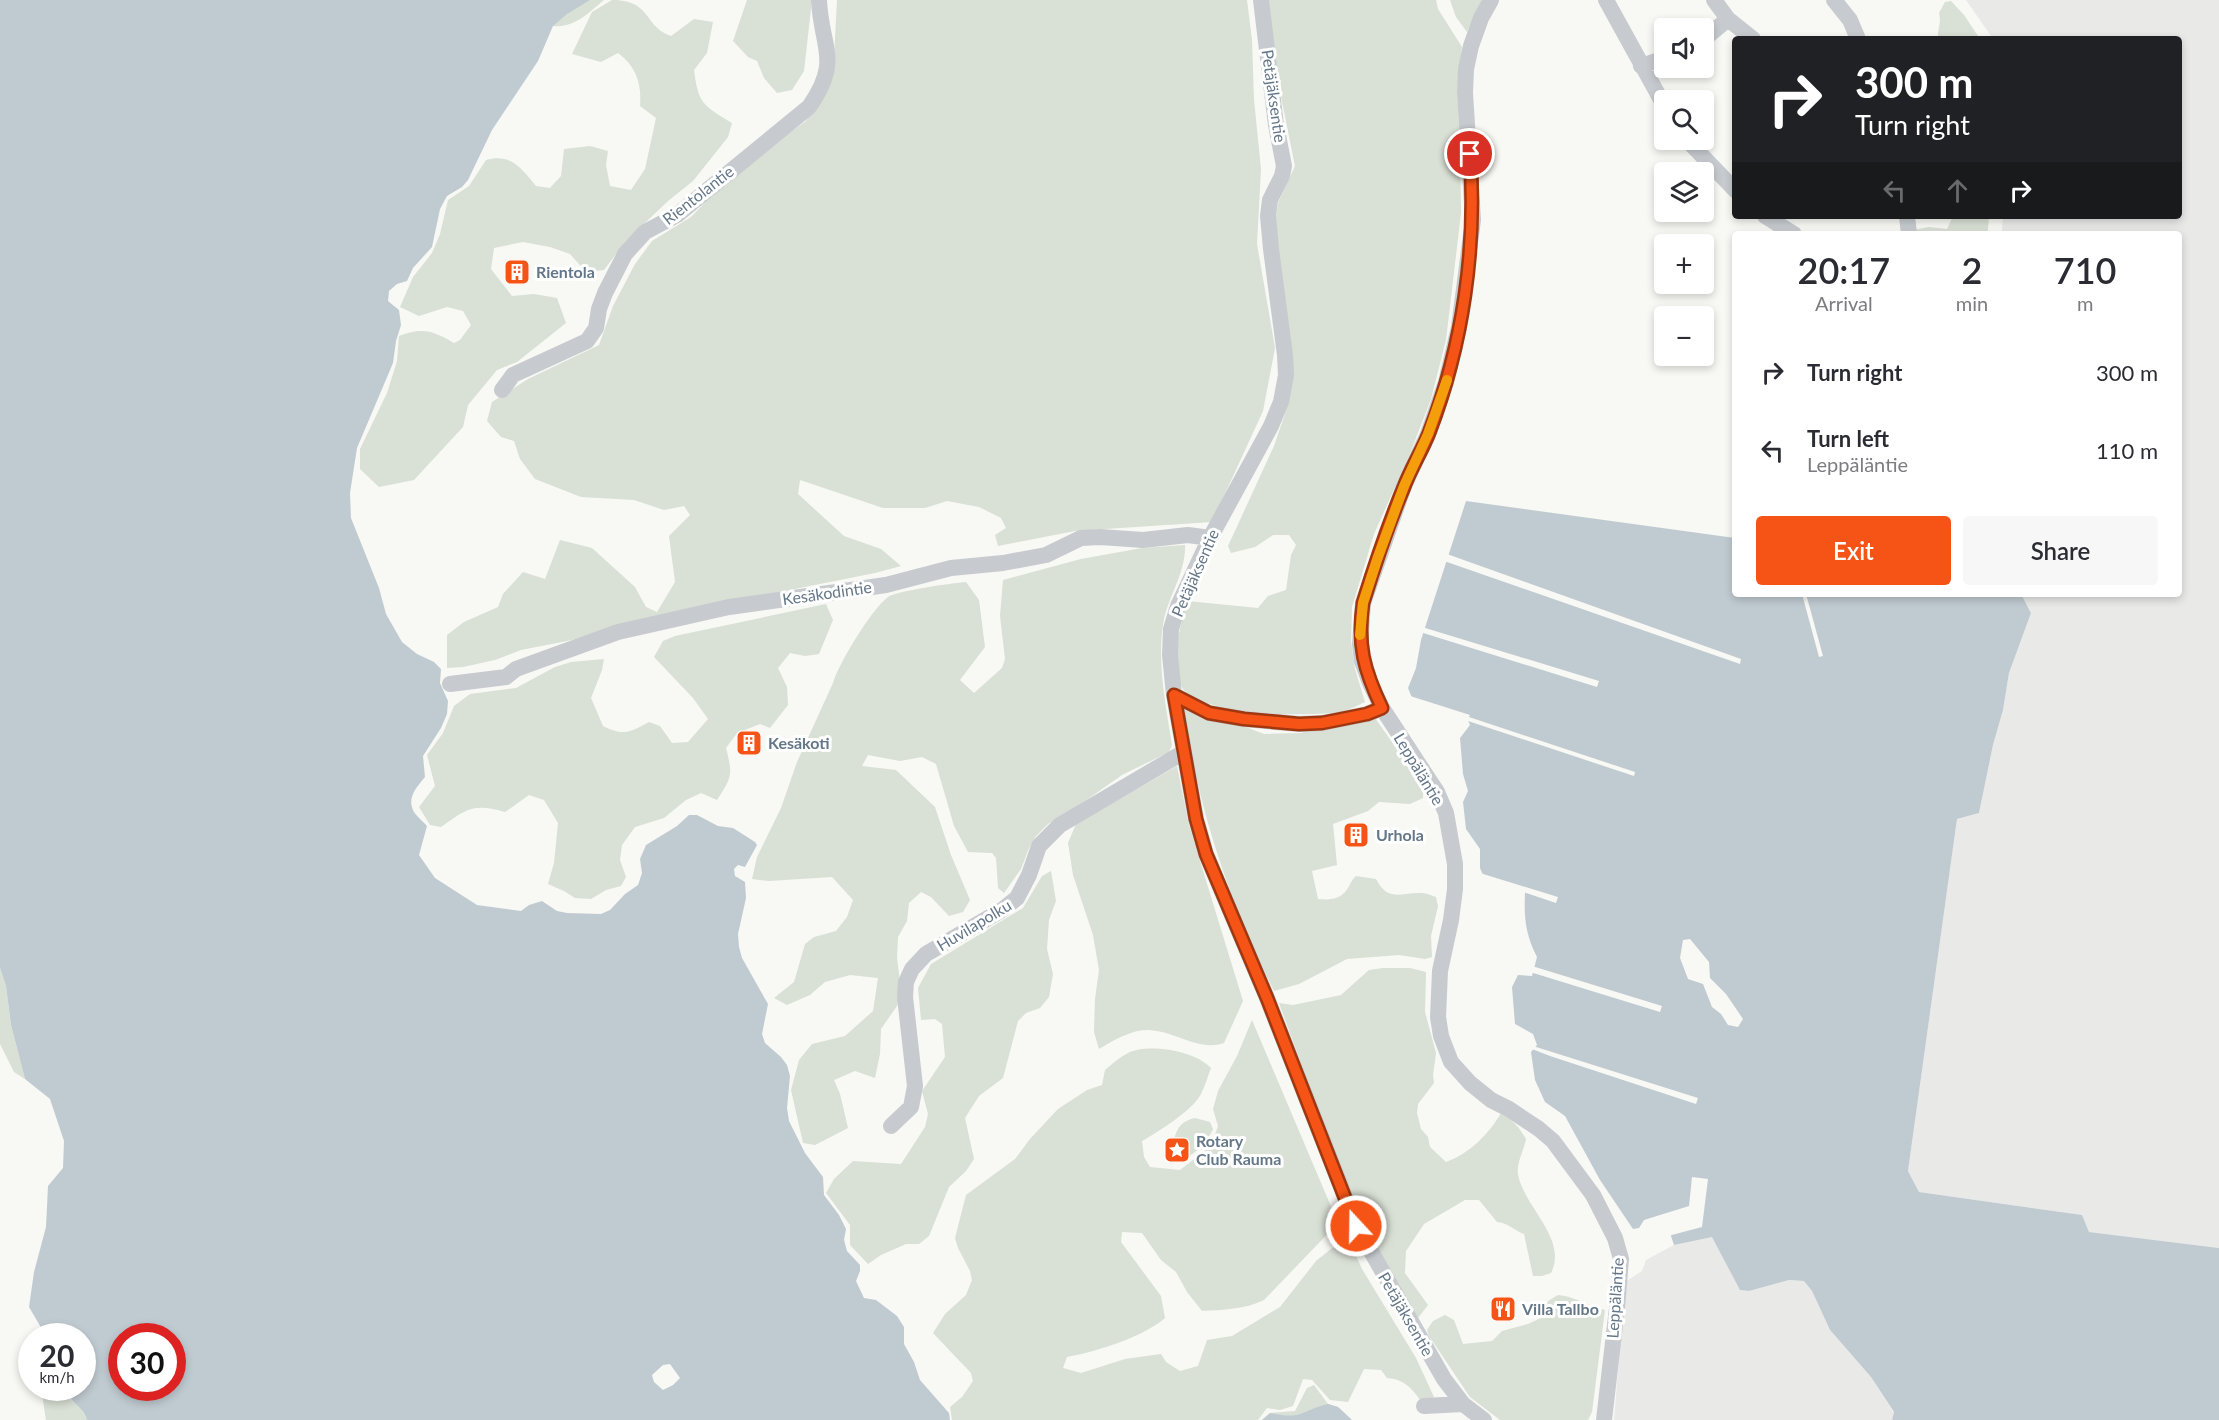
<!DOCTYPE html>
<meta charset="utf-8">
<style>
body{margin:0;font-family:Lato,sans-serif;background:#f7f7f7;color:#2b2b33;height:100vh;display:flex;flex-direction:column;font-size:22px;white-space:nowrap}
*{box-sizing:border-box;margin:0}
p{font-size:20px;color:#7c7c81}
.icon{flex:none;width:33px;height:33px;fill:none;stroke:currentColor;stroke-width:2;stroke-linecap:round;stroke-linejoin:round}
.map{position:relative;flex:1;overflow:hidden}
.details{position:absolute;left:1732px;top:231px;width:450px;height:366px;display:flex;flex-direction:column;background:#fff;border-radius:6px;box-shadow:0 3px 9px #0003}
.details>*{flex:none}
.top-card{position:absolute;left:1732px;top:36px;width:450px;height:183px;border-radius:6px;box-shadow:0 3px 9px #0003;background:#202124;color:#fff;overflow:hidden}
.tools{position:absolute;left:1654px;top:18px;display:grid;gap:12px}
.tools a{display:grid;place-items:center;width:60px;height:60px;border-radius:6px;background:#fff;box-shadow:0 3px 9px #0003;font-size:30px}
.speed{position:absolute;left:18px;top:1323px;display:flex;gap:12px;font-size:30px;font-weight:700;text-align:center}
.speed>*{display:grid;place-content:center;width:78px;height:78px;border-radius:50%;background:#fff;box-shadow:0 3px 9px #0003;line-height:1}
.speed small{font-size:15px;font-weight:400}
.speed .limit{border:9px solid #d22;background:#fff;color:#111}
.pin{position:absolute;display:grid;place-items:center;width:51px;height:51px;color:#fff;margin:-26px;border:3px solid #fff;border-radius:50%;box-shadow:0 2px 6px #0007}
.me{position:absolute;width:66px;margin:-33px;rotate:339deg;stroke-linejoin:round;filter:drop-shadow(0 0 4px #0008)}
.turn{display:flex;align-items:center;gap:21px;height:126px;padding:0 24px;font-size:27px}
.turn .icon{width:78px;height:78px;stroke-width:2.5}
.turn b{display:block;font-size:42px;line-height:51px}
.lanes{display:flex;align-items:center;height:57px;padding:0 24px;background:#0003;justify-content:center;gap:30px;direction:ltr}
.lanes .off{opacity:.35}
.eta{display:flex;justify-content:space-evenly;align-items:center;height:102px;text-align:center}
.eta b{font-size:36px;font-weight:600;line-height:42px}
.primary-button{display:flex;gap:12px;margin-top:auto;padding:12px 24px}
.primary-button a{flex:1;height:69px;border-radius:6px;background:#f65417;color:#fff;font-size:24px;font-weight:600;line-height:69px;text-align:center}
.primary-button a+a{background:#f7f7f7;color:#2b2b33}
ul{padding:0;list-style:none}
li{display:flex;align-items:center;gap:18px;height:78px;padding:0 24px}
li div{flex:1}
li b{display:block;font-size:22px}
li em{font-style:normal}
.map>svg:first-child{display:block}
</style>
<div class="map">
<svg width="2219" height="1420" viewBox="0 0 2219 1420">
<rect width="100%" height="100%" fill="#f8f8f4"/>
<path fill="#e9eae8" d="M1966,0H2219V1248L2089,1232L2081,1215L1919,1192L1908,1171L1957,819L1979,813L1993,745L2003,710L2009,673L2031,613L2021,594H2180V234H2075L2002,231L2003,216H2180V39H1993Z
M1712,1236L1741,1290L1749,1291L1789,1280L1804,1281L1812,1291L1830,1330L1871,1377L1894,1413L1892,1420H1614L1625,1282L1642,1271L1646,1260L1674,1245Z"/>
<path fill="#d9e0d5" d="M575,0H604C588,13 575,28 553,26L558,8Z
M612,0C652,0 644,27 671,36L694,19L713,22L707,53L694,70C698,104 704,106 732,123L728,137L693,181L668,201L625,242L604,270L586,272L570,254L550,247L523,242L494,248L491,269L512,296L534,294L557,298L566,323L517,362L497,370L468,405L463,427L414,480L379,487L360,469V449L387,393L397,361L399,336C423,327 433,331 454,343L460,340L471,325L463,311L447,307L419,316L400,307L413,277L432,253L440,234L448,200L469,186L486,160C511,153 521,168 536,186L550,188L561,176L564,149L590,146L608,151L606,165L610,186L631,190L645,169L656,118L640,106C642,84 636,66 618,53L601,62L572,54L592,12Z
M747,0H812L804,71L792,90L777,93L764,78L757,61L748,57L733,41Z
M837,0H1247L1252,40L1254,100L1261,169L1257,244L1275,348L1263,411L1212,522L1075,531L998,546L995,535L1006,528L1001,518L979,507L947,501L925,508H883L800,480L798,494L844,536L881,549L901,566L875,573L655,617L572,640L521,650L495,660L463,667L447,668V635L464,622L498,607L503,594L523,572L545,579L560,540L592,548L635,587L646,607L657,612L675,582L669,536L690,515L684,506L664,510L634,500L581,497L535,479L520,459L514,441L501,437L487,421L492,402L528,379L599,345L613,306L635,264L652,241L691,217L733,174L806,121L833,76Z
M1269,0H1436L1438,9L1462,47L1457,91L1460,141L1461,213L1446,340L1431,399L1409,456L1374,534L1352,607L1351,641L1355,669L1365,702C1358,705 1351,709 1343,711C1315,718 1195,716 1181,686C1171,665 1180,623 1187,601L1258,608L1268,596L1286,590L1291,555L1296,545L1289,535H1273L1255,547L1231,553L1228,546L1274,446L1289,402L1275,224L1278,203L1295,166L1272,52Z
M1450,0H1482L1467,32L1456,17Z
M1951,1L1964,15L1980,39H1938C1937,30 1942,22 1939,13L1945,2Z
M1953,216H1989L1988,230L1985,234H1913V230L1929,227L1947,229Z
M1185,545C1186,574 1167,597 1163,625C1157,664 1166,707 1172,745L1169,752L1122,775L1068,813L1048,824L1036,836L1029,848L1021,869L1004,893L998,888L996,858L992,853L968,852L954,826L936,764L922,757L900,761L868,755L862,766L896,770L935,807L951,855L970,900L963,912L949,916L931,897L921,892L909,903L907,921L898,937L897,958L901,989L897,1006L881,1029L880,1054L875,1078L855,1071L834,1080L840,1094L848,1128L815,1145L803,1143L791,1090L799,1060L812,1044L845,1036L873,1011L878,978L850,975L825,982L810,995L787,1005L774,998L794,982L805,944L814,937L836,931L847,917L853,900L832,877L769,881L752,879L757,857L781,808L797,762L833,683C839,663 871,610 888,597C896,591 953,583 966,582L979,600L985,647L960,680L974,693L1002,668L1005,659L1000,616L1003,580L1081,559L1142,548Z
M826,604L833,620L819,654L805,656L790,653L778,668L787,687L788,705L770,728L760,724L737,733L726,748C733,775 732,777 717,800L701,793L686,800L664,818L635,827L622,845L620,860L626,877L621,886L606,890L591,899L575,898L564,891L548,884L554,863L558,823L544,800L529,795L505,812C472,803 467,809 441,827L430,825L419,807L435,786L427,755L443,733L454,706L470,694L516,688L555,667L571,662L604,659L602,670L591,698L603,726C623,736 629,733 649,722L660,726L672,743L688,742L708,719L693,698L654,657L663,641L675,636Z
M1183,707L1238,724L1264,734L1301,733L1319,727L1375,718L1423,786V798L1410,804L1379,802L1368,811L1333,824L1337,865L1312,871L1318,899C1327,900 1338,900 1345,892C1350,887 1350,881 1356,876L1376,879C1388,903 1402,892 1422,893C1427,893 1432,896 1436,897L1438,906L1431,936L1432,957L1425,959L1399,955L1347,959L1299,984L1274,991C1242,927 1217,862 1200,793C1193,764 1188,735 1183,707Z
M1177,766L1189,825L1243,1001L1224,1043C1198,1052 1174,1030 1147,1030C1131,1030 1112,1041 1099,1049L1094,1032L1095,999L1099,970L1093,935L1073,875L1068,843L1076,824Z
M1051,871L1056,901L1049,920L1047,949L1053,974L1049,997L1040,1008L1026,1013L1018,1021L1003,1078L979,1096L965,1118L974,1159L966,1171L949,1187L929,1236L919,1244H906L881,1255L868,1264L850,1245V1225L826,1193L834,1179L853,1161L901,1164L925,1127L928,1114L922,1091L945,1057L942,1024L935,1019L921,1020L918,988L931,964L1023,908L1042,876Z
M0,968L6,986L11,1025L25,1079L14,1072L0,1044Z
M1383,968H1410L1426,972L1425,1012L1436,1053L1433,1075L1434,1083L1418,1104L1417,1113L1421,1129L1428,1137L1430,1147L1446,1162C1469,1154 1489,1134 1501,1113C1513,1120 1519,1127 1526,1139C1524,1150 1516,1164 1518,1175C1525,1208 1568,1239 1551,1273L1542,1276H1533L1524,1234C1513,1230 1509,1223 1497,1222L1479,1200H1465L1424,1224L1406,1251L1405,1273L1428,1305L1418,1318L1356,1213L1279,1003L1293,1005L1341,995L1369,970Z
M1252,1020L1338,1223L1264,1300C1246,1309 1222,1310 1202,1311L1187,1292L1176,1272L1161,1260L1142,1233L1122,1232L1121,1242L1161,1296L1165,1318C1141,1338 1098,1351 1067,1357L1063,1368L1081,1373L1125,1359L1161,1354L1166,1362L1180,1371L1198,1366L1207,1340L1232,1336L1280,1307L1316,1261L1341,1241L1348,1238L1362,1269L1416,1358L1434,1397L1425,1401L1420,1400C1411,1387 1403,1379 1387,1378L1381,1370L1364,1369L1348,1402L1330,1400L1312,1380L1303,1379L1293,1406L1280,1410L1267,1408L1258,1420H952L950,1407L962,1397L973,1381L971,1373L933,1333L945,1314L966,1295L972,1280L970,1271L958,1248L955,1238L966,1195L1015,1159L1030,1139L1058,1109L1087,1090L1102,1085L1105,1070C1112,1064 1120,1057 1128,1053C1149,1043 1195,1051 1211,1068C1208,1076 1205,1086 1201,1094C1193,1110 1158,1132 1142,1141L1144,1157L1150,1167L1180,1170L1211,1146L1218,1126L1213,1109L1218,1091L1237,1056Z
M1195,1118L1210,1122L1213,1129C1207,1143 1192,1159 1175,1160L1182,1150L1174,1140C1177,1127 1182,1121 1195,1118Z
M1558,1295C1574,1296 1588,1306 1605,1310L1592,1412L1588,1420H1500L1470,1397L1429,1336L1427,1330L1433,1321L1445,1315L1454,1320L1463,1344L1492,1341L1502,1331L1528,1324L1541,1318L1548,1301Z
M1314,1385L1328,1404L1338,1407L1352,1420H1262L1270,1413L1295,1411L1307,1388Z
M41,1388C57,1386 82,1405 87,1420H46Z"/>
<path fill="#c0cbd1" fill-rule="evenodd" d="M0,0H590L567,14L553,26L538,61L492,130L468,180L462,187L447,196L440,209L432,247L413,268L407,281L397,284L389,291L388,301L399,310L401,325L396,341L393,363L357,448L350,493L351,518L379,588L386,614L402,642L417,654L434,662L441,669L440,683L448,701L447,714L441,728L423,756L425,777C417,787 406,798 414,812C417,817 423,821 427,826L419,855L435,878L477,905L521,911L529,905L542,901L557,911L567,913L601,914L610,910L625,894L638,885L642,873L640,859L646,845L677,826L689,815H697L718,826L733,828L755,842L757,845L745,867L738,865L734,869L735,876L745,882L746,898L738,934L739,947L742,958L768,1004L762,1034L765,1043L781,1057L787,1065L790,1076L787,1108L789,1121L805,1153L823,1177L824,1195L839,1215L846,1229L844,1240L847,1251L860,1265V1271L856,1281L864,1298L876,1300L897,1316L904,1327V1344L914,1362L920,1380L949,1413L950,1420H87C83,1406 70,1403 64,1388H82V1336H46L29,1307L34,1272L46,1227L48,1186L63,1168L64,1141L50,1099L25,1079L11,1025L6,986L0,968ZM122,1336H172V1388H122ZM670,1364L680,1378L673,1385L663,1390L654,1382L652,1375L663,1365Z
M1466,501L1735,538L1736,594H2021L2031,613L2009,673L2003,710L1993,745L1979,813L1957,819L1908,1171L1919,1192L2082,1215L2089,1232L2219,1248V1420H1892L1894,1412L1871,1377L1830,1330L1812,1291L1804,1281L1789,1280L1749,1291L1740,1290L1712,1237L1674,1245L1670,1233L1644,1220L1639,1228L1633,1229L1600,1180L1565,1116L1545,1102L1535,1080L1531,1052L1537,1045L1533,1034L1515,1024L1512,987L1518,975L1532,976L1537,957C1525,933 1524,918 1525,892L1483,875L1480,868V849L1466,829L1463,802L1468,791L1463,774L1460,738L1470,725L1466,716L1412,698L1408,688L1416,668L1421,640ZM1690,939L1709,962L1710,978L1726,994L1743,1019L1738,1027L1728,1025L1721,1014L1712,1007L1703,984L1688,979L1680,958L1683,940Z
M1328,1404L1338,1407L1352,1420H1262L1270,1413C1304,1420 1299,1411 1328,1404Z"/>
<path fill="#f8f8f4" d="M1447,554L1741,659L1740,664L1444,561Z
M1802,594H1806L1823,656L1819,657Z
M1422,627L1599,681L1597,687L1420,632Z
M1407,695L1470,715L1469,717L1635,772L1634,776L1465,720L1464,718L1411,701Z
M1480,873L1558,897L1556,903L1482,878Z
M1532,966L1662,1006L1660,1012L1530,972Z
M1533,1046L1698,1098L1696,1104L1550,1056L1532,1049Z
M1692,1177L1708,1179L1702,1227L1668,1236L1645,1224L1644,1220L1689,1206Z"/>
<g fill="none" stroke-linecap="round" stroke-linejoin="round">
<path stroke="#c7cbcf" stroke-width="16" d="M1261,0L1276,125L1284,166L1282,176L1270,200L1268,216L1271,249L1285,355L1286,375L1281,402L1271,426L1210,538L1178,606L1171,629L1170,655L1174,695L1196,819L1206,854L1267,998L1356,1225L1444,1379L1463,1404L1484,1420
M1491,0L1481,18L1471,46L1466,69L1465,93L1473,220L1459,327L1446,382L1428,434L1404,486L1363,603L1360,644L1362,661L1370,683L1382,708L1437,792L1446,813L1455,864V889L1451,920L1440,971L1438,1017L1441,1036L1451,1062L1470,1083L1491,1100L1509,1109L1539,1129L1553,1141L1593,1195L1615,1238L1621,1259L1617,1308L1604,1420
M1606,0L1665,107
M1714,0L1728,19L1753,39
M1834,0L1850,20L1858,39
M1704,39L1728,19
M1641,66L1665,58
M1687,140L1736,191
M1765,216L1794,234
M1907,216L1909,234
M502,390L513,375L587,341L596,328L599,309L605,293L625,254L645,232L677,215L809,107C842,60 821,48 819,0
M450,684L506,677L516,669L618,632L729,607L886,585L951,568L1003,563L1046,555L1081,538L1100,537L1143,540L1188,535L1210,538
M1174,695L1209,713L1244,719L1299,724L1322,723L1367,714L1382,708
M891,1126L911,1107L915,1086L905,997L906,982L912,969L926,954L1002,910L1017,898L1029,875L1039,846L1060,825L1184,752
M1424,1406L1463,1404"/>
</g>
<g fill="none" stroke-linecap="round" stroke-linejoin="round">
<g stroke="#a0370f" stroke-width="15">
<path id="route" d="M1356,1226L1267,998L1206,854L1196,819L1174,695L1209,713L1244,719L1299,724L1322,723L1367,714L1382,708C1364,670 1357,645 1363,603C1375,564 1388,525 1404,487C1411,468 1422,451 1429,433C1463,345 1477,247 1470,154"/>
</g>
<use href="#route" stroke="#f65417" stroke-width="10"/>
<path stroke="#f59e0b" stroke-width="10" d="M1360,635L1363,603L1377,560L1404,486L1428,434L1447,380"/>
</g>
<defs>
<g id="building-square" transform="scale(1.35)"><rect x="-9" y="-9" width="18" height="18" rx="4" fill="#f65417" stroke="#fff"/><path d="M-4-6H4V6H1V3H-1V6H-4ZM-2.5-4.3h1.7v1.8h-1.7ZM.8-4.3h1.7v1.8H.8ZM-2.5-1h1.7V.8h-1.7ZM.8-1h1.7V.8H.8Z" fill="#fff"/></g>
<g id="sight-square" transform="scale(1.35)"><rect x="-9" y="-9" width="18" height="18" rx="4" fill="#f65417" stroke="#fff"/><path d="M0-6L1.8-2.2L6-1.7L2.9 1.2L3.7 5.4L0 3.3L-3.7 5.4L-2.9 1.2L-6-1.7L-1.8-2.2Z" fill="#fff"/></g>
<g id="restaurant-square" transform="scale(1.35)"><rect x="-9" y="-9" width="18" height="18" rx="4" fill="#f65417" stroke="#fff"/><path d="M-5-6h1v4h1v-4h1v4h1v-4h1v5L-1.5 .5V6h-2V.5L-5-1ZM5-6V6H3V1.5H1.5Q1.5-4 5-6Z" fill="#fff"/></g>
</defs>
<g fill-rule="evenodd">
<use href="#building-square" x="517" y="272"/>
<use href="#building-square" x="749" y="743"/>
<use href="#building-square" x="1356" y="835"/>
<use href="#sight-square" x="1177" y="1150"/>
<use href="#restaurant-square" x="1503" y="1309"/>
</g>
<g text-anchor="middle" stroke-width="6" stroke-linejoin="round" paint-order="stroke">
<g font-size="16" fill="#647789" stroke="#fff">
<text transform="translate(1274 96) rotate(82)" y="6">Petäjäksentie</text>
<text transform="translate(698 195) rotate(-38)" y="6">Rientolantie</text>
<text transform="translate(1195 573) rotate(-66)" y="6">Petäjäksentie</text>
<text transform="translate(827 593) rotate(-8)" y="6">Kesäkodintie</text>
<text transform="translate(1419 769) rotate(59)" y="6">Leppäläntie</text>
<text transform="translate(974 925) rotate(-31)" y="6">Huvilapolku</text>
<text transform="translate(1615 1298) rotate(-86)" y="6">Leppäläntie</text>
<text transform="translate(1406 1314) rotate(60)" y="6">Petäjäksentie</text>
</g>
<g font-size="16" font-weight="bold" fill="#647789" stroke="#fff" text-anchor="start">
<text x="536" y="278">Rientola</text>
<text x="768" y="749">Kesäkoti</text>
<text x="1376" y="841">Urhola</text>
<text x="1196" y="1147">Rotary<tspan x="1196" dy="18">Club Rauma</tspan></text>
<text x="1522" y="1315">Villa Tallbo</text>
</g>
</g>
</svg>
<div class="tools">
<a><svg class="icon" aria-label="sound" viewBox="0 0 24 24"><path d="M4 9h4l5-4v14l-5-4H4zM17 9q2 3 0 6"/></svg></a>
<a><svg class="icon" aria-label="search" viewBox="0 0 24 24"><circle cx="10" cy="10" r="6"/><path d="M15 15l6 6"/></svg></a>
<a><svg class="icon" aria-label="layers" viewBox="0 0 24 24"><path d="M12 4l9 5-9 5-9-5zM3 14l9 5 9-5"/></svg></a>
<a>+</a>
<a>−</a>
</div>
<div class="speed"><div>20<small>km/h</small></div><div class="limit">30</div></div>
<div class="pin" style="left:1470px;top:154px;background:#d93025"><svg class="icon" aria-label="arrive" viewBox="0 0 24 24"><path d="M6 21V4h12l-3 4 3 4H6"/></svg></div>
<svg class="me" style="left:1356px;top:1226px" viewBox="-20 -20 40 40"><circle r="17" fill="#f65417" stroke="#fff" stroke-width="3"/><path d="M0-11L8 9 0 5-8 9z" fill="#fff"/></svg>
<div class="top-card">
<div class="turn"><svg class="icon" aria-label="right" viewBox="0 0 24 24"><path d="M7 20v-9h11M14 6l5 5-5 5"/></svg><div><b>300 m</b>Turn right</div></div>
<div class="lanes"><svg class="icon off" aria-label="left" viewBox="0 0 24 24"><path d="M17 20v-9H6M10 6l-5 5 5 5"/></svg><svg class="icon off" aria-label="ahead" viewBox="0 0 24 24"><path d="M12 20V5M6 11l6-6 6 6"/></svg><svg class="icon" aria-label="right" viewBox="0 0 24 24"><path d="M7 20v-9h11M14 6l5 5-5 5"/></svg></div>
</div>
<section class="details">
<div class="eta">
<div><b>20:17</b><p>Arrival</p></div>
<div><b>2</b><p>min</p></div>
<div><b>710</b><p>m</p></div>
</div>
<ul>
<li><svg class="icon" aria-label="right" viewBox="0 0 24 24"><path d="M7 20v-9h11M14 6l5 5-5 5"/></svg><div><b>Turn right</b></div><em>300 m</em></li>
<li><svg class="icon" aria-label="left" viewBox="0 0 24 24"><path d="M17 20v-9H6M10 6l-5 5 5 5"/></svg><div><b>Turn left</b><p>Leppäläntie</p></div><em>110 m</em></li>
</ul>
<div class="primary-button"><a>Exit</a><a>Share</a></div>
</section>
</div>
